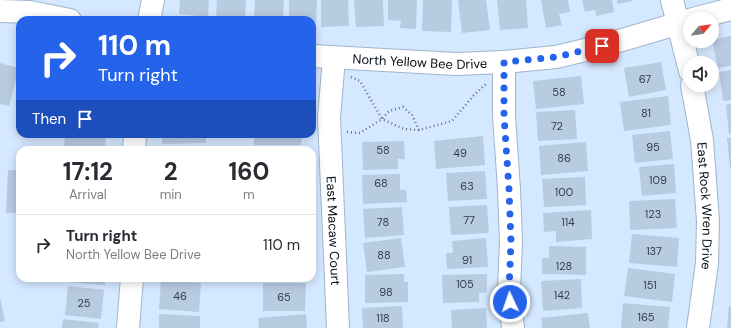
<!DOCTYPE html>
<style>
body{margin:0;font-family:"DM Sans",sans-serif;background:#f7f7f7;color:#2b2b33;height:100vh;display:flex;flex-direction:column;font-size:15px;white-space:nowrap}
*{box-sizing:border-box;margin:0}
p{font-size:13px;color:#7c7c81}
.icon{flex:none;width:22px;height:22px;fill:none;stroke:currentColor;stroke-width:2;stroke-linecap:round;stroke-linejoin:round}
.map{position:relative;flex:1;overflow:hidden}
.side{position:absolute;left:16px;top:146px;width:300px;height:136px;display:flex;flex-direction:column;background:#fff;border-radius:12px;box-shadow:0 2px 10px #0003}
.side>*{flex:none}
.hud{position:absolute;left:16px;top:16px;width:300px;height:122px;border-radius:12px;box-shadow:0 2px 10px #0003;background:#2563eb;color:#fff;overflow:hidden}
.needle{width:26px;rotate:61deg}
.fabs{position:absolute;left:683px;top:12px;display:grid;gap:8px}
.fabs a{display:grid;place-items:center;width:36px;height:36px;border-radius:50%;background:#fff;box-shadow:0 2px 10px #0003;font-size:20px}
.pin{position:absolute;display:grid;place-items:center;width:34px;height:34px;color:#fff;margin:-17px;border-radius:8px;box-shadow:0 2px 6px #0006}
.me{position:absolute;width:44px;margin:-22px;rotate:357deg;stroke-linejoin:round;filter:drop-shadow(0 0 3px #0008)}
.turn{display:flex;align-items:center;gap:14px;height:84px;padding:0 16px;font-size:18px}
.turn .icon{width:52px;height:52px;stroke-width:2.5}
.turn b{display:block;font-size:28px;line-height:34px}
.then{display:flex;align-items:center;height:38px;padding:0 16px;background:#0003;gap:8px;font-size:15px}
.eta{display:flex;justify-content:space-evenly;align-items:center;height:68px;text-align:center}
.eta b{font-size:24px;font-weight:700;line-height:28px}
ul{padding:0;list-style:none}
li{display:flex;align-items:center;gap:12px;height:60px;padding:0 16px;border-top:1px solid #e1e1e2}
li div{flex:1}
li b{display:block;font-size:15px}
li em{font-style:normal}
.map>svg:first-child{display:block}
</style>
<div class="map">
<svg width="731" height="328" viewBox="0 0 731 328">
<rect width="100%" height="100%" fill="#d4e8ff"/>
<path fill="#b7cbe1" d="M180,0H209L208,17L179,14Z
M217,0H246L245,20L216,18Z
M255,0H284L283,20H254Z
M289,0H317L316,22H312V20H289Z
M321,0H348L349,26L321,27Z
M354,0H383L384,26L356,27Z
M388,0H417L416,29L400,28L401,21L388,20Z
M423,0H452L451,32L422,31Z
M458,0H486L490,30L462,33Z
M497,0H526L528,28L500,30Z
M541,0H568L570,12L559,14L562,25L546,28Z
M582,0H612L614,12L596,16L595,10L585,12Z
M617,0H632V1L618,4Z
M731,36V66L718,68L712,40Z
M661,62L666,90L629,97L624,68Z
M0,63L19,68L9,106L0,104Z
M731,70V100L723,101L719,72Z
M19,76H20V91L16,90Z
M581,76L584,104L536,109L533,81Z
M668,96L671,125L624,131L620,102Z
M731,104V134H729L726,105Z
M575,110L577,139L538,141L536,112Z
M670,131L673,159L635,163L632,135Z
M65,134H106L105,150L64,148Z
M162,134H206V143L162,144Z
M254,134H302L301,145H254Z
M483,136L485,165L436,169L434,141Z
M727,138H731V168H730Z
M404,141L405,159H398V169L363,170L362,142Z
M586,142L588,171L541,175L539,146Z
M164,146L187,149V150H164Z
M674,164L676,193L642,196L639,167Z
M8,170H20V213H6Z
M485,171L487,199L448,201L446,173Z
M400,174V190H406L407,202L363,204L362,175Z
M585,177L586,205L544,207L542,179Z
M675,199L677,228L630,230L629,201Z
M487,205L489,233L451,235L449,207Z
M402,207L404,235L365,238L363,209Z
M591,210L592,239L556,242V231L544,232L543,213Z
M632,234L679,238L677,267L629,263Z
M401,238L405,267L367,272L363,243Z
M486,238L488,267L447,269L446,253H453L452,241Z
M549,246L586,247V275L542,274V258H549Z
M628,268L675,274L672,302L624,296Z
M404,274V282H408V302L365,303V275Z
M487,274V292L479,293V302L443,303L442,275Z
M67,278H105V285L67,282Z
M581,279L582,308L543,311L541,281Z
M161,280L201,283L199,312L159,309Z
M263,283H306L305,311H263Z
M68,286L104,290L101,319L65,315Z
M0,298L5,321L0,322Z
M623,303L670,307L668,328H621Z
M402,306L403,328H363L362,308Z
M729,306H731V328H727Z
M486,308L487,328H452L451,310Z
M588,313L590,328H542L541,318Z
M159,314L200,316V328H159Z
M306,314L307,328H259L258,318Z
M63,319L99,323L98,328H62Z"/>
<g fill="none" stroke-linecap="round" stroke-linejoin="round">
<g stroke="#a1b4ca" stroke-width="24">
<g id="minor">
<path d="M672,0L690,71"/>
<path d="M0,11L30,12L70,20"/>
<path d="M693,19L731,9"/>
<path d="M149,20L153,0"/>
<path id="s1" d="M312,56L456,64L504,62L556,57L602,46L690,20"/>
<path id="s2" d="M334,58L329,117L338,328"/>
<path d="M504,62V116L509,189L511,242L509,289L513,328"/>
<path id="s3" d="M692,85L702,140L708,221L707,263L698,328"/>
<path d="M134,150L135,134"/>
<path d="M128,328L132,278"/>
</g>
</g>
<path stroke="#667382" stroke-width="2.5" stroke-dasharray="1 3" stroke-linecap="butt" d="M351,77L360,81L382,119L404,129L419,130L452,121L474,95L487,83
M347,132L360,133L382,119L389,111L403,107L412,115L419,130"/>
<use href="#minor" stroke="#fff" stroke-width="22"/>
</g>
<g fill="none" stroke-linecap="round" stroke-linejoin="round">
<path stroke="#2563eb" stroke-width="7" stroke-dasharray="0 12.6" d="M510,302L509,289L511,242L509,189L504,116V62L556,57L602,46"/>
</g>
<g text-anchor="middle" stroke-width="3.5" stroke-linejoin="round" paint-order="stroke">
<g font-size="11" fill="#333c48">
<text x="645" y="83">67</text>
<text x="559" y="96">58</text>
<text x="646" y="117">81</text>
<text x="557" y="130">72</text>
<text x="653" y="151">95</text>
<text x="383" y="154">58</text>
<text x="460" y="157">49</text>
<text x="564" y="162">86</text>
<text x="658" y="184">109</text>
<text x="381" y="187">68</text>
<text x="467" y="190">63</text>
<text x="564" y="196">100</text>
<text x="653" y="218">123</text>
<text x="469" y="224">77</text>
<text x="383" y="226">78</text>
<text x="568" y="226">114</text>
<text x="654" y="255">137</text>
<text x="384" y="259">88</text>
<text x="467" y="264">91</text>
<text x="564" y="270">128</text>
<text x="465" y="288">105</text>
<text x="650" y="289">151</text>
<text x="386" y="296">98</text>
<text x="562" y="299">142</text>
<text x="180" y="300">46</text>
<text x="284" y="301">65</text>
<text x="84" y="307">25</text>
<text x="646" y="321">165</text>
<text x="383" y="322">118</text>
</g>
<g font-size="13" fill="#070d15" stroke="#fff">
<text dy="5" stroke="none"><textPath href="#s1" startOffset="108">North Yellow Bee Drive</textPath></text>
<text dy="5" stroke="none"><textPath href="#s3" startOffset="122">East Rock Wren Drive</textPath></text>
<text dy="5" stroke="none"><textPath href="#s2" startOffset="173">East Macaw Court</textPath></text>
</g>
</g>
</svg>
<div class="fabs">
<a><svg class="needle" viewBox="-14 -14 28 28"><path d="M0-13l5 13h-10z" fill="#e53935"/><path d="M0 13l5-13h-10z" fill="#7c7c81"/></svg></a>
<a><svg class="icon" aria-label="sound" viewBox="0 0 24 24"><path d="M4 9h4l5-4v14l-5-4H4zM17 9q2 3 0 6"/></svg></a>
</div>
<div class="pin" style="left:602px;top:46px;background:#d93025"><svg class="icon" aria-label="arrive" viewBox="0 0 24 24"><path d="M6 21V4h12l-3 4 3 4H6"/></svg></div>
<svg class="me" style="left:510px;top:302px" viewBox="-20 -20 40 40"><circle r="17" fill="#2563eb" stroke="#fff" stroke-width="3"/><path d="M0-11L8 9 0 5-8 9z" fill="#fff"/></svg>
<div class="hud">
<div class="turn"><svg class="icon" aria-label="right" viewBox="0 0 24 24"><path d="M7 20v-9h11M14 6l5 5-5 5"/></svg><div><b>110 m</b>Turn right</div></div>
<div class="then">Then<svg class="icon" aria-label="arrive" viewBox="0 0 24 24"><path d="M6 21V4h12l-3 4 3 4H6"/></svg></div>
</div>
<section class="side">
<div class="eta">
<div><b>17:12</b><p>Arrival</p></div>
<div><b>2</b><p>min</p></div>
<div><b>160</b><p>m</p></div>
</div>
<ul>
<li><svg class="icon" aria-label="right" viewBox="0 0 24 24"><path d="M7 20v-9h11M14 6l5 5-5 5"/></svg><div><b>Turn right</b><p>North Yellow Bee Drive</p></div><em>110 m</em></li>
</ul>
</section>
</div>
